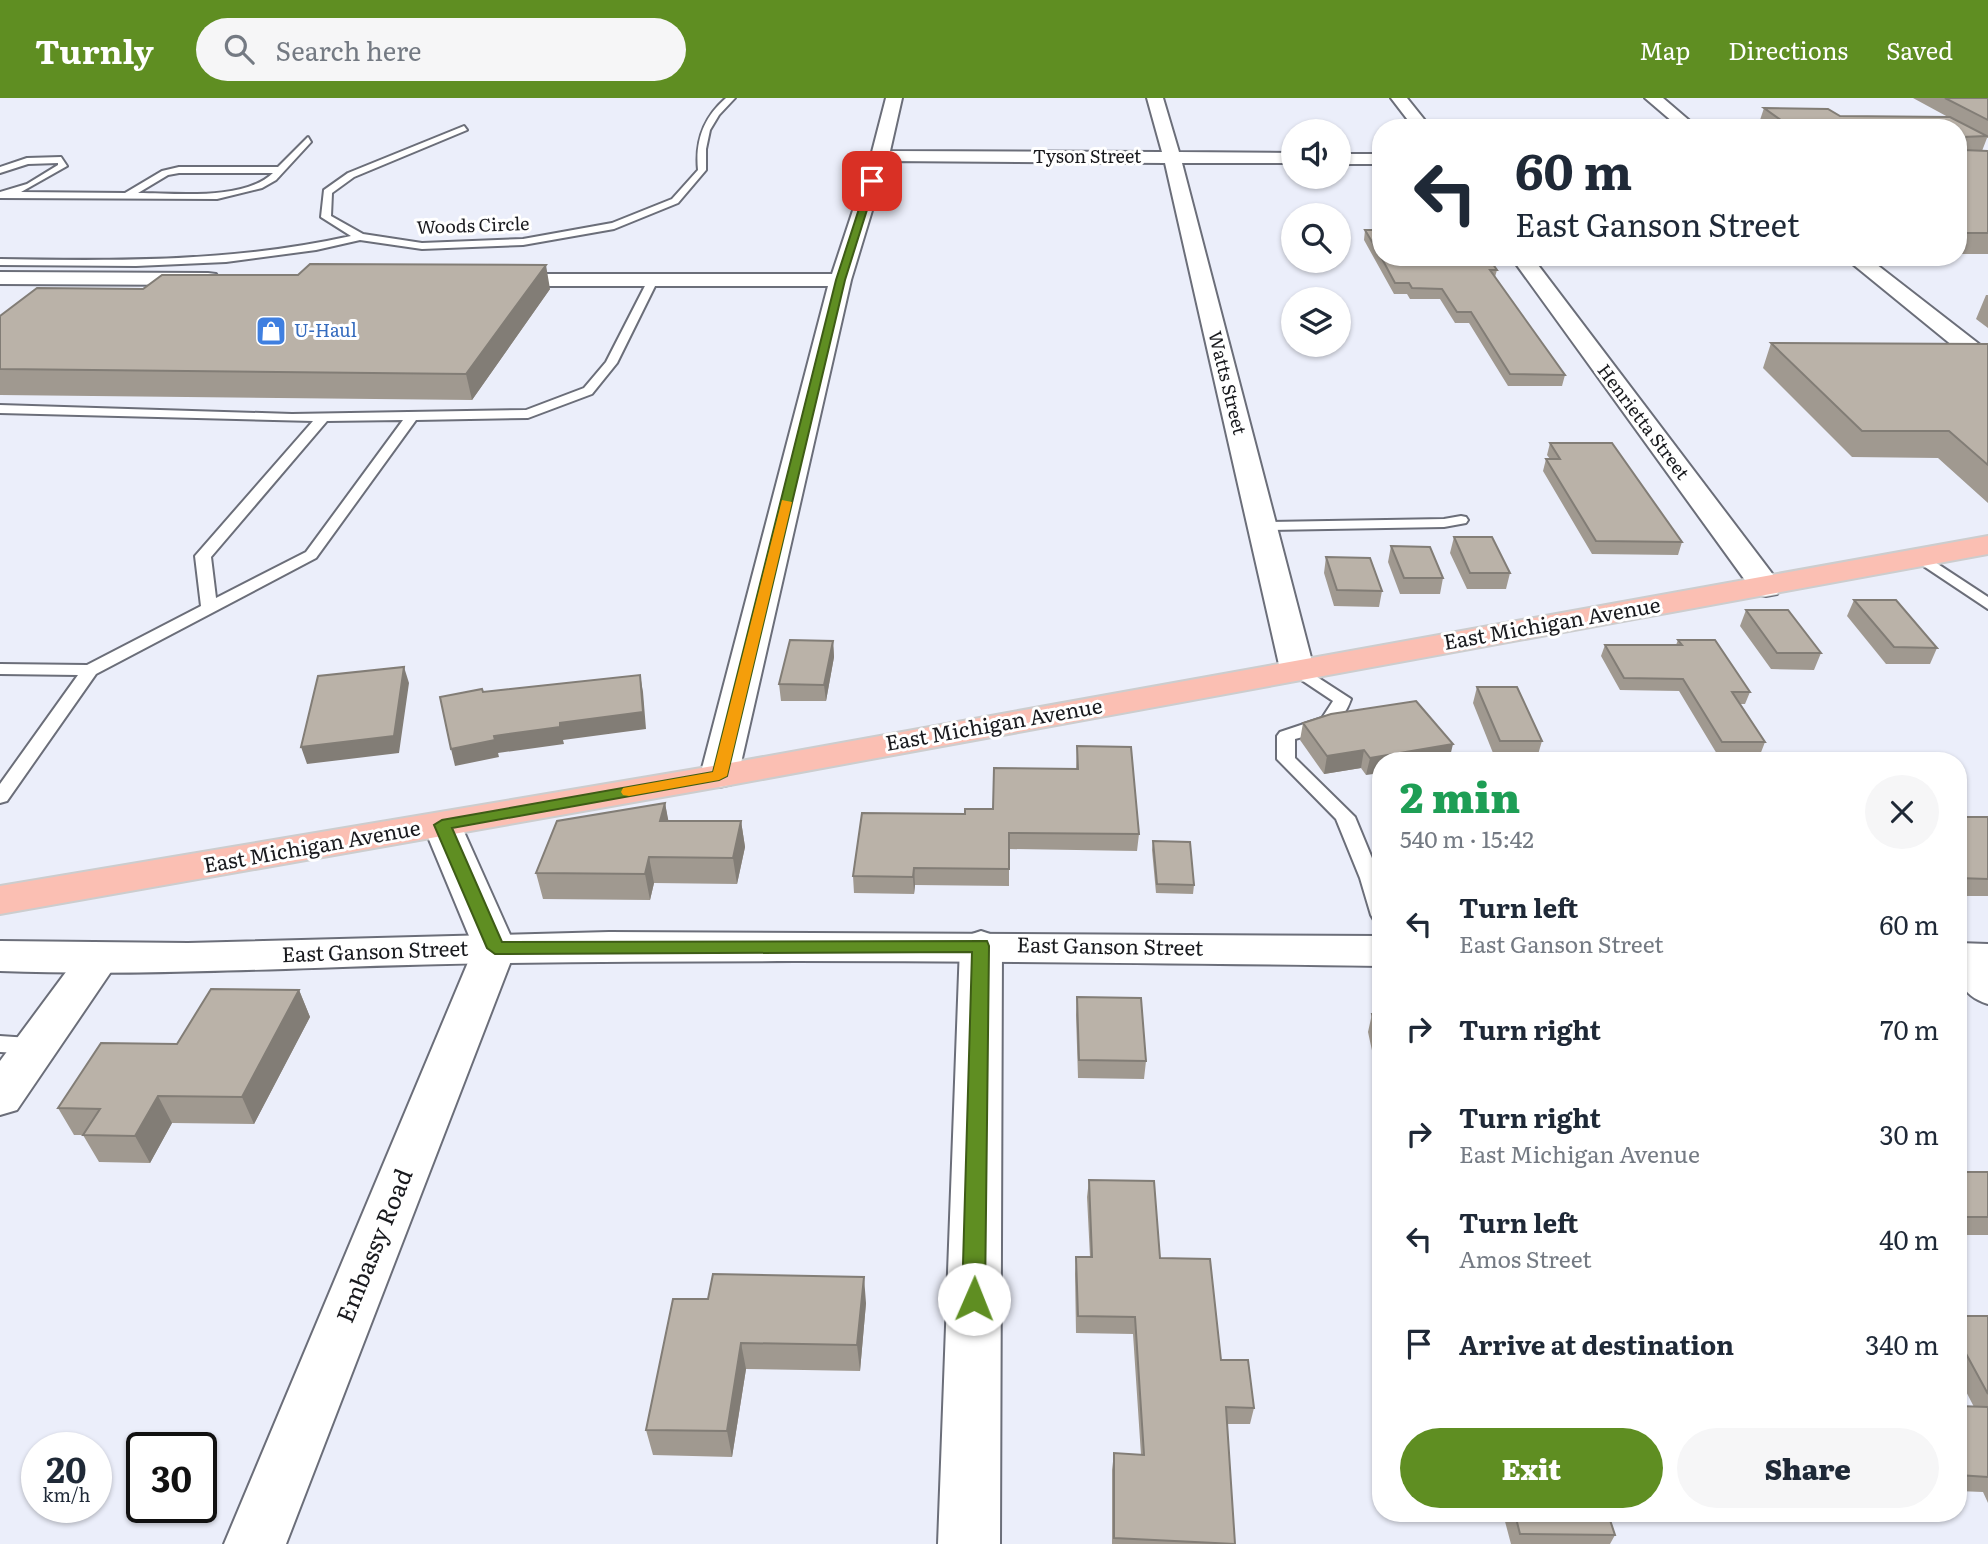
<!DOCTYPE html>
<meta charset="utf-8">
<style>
body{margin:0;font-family:Literata,serif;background:#f6f6f7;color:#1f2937;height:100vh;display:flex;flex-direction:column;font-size:26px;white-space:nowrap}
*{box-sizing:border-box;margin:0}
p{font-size:23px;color:#747a83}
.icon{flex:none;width:38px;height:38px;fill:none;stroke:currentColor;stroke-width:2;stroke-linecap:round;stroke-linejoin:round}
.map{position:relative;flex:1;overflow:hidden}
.panel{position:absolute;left:1372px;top:654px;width:595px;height:770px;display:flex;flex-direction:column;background:#fff;border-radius:28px;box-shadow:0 2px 5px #0004}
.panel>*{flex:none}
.guide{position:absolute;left:1372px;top:21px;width:595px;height:147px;border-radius:28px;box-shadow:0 2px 5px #0004;background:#fff;color:#1f2937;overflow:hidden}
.fabs{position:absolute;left:1281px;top:21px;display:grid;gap:14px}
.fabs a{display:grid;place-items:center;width:70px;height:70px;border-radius:50%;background:#fff;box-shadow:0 2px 5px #0004;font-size:35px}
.speed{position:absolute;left:21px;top:1334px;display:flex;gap:14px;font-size:35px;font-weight:700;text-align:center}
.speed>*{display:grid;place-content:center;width:91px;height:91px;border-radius:50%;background:#fff;box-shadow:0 2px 5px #0004;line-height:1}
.speed small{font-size:18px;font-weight:400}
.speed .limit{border:4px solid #111;border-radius:10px;background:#fff;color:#111}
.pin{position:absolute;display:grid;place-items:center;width:60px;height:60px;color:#fff;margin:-30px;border-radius:14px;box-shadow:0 4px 10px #0006}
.me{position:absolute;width:77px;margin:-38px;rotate:1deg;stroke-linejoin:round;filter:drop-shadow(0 0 5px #0008)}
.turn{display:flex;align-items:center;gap:24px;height:147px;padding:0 28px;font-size:32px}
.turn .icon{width:91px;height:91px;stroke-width:2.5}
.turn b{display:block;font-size:49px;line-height:60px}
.round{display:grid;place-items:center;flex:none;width:74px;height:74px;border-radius:37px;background:#f6f6f7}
.head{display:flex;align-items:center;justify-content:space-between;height:119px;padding:0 28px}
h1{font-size:42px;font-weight:800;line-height:52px;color:#1e9e55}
.cta{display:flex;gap:14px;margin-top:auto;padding:14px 28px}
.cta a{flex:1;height:80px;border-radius:42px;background:#5f8e22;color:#fff;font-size:28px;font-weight:800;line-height:80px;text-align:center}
.cta a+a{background:#f6f6f7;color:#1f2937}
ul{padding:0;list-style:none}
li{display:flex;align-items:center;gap:21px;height:105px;padding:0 28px}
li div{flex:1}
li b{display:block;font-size:26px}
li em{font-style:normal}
header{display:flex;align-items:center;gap:42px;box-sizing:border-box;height:98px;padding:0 35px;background:#5f8e22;color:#fff}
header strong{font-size:33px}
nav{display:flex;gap:38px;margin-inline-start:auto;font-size:24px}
.search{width:490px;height:63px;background:#f6f6f7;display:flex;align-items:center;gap:18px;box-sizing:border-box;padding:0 24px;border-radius:38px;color:#747a83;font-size:26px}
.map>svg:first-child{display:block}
</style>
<header>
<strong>Turnly</strong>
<div class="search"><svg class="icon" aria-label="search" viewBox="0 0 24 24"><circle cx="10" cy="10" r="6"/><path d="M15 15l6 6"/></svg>Search here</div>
<nav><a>Map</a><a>Directions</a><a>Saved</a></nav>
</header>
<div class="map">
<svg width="1988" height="1446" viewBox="0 0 1988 1446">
<rect width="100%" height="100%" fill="#ebeefa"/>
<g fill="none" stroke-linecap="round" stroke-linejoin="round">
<g stroke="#6b6e79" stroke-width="4">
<path id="lane" d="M726,0H735L719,17L710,32L706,51V72L678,105L614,131L523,147L422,151L360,142L316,152L226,164L136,168L0,167V161C118,163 235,164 351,138L321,119L324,92L348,75L464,28L467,32L354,79L332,95L331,118L363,136L422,145L523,141L612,125L672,101L698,72C695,42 704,19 726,0Z
M308,39L311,44L276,82L262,90L217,101L0,100V94L27,86L58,67V65L28,66L0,75V69L27,60L61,59L67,68L21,94L125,95L162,73L179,69H278ZM179,75H273C244,103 176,95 138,95L168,77Z
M653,179L658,182L617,265L592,296L528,320L416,322L316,460L96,576L7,703L0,705V686L78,577L0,576V566L87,567L201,508L195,458L313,323L0,315V307L292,316L526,312L584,290L606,264L648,182ZM403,322L306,454L216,500L211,459L327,323Z
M1461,418L1466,419L1468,422L1466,425L1444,429L1263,432L1256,428L1263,424L1444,421Z
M1921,455L1988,499V511L1916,463L1913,460Z
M1297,566L1351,601C1341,630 1322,634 1295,641V660L1355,719L1381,782V824L1374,822L1371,817L1360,780L1336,721L1277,661V638L1280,634L1322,620L1333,603L1291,575L1289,571L1291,567Z
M0,938L44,941L47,947L44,953L36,956L0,954Z"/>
</g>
<g stroke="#6b6e79" stroke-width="4">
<path id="street" d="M886,0H902L890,53L1162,54L1147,0H1163L1179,54L1293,55V65H1182L1314,571L1309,578L1297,581L1285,578L1280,571L1165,65L887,63L851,182L738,678L732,686L719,689L706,686L700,678L828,188H496L488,187L485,182L488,177L496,176H832L871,58Z
M1391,0H1407L1431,30H1414Z
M1645,0H1663L1698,30H1680Z
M1339,56H1381V66H1339Z
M1511,159H1532L1777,482L1782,489L1777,496L1766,498L1755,496Z
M1844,159H1867L1988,253V272L1980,270Z
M0,174L208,175L216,176L219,181L216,186L208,187L0,186Z
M442,715L456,718L461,727L516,850L286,1446H224L474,850L423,727L428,718Z
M981,833L996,838L1002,848L1000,1446H938L960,848L966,838Z
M1967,846L1982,850L1988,858V906C1957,896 1958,877 1958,849Z
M98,847L113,851L119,862L17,1012L0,1017V963L83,851Z"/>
</g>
<g stroke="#6b6e79" stroke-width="4">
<path id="secondary" d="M609,834L1381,838V868C1087,864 793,861 499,865C333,867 167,879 0,873V843L188,845Z
M1958,845L1988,846V876L1958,875Z"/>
</g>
<g stroke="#cccdce" stroke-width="4">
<path id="primary" d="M1988,438V456L719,689L0,816V788L719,667Z"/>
</g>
<use href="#lane" fill="#fff" fill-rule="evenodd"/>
<use href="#street" fill="#fff" fill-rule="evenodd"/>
<use href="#secondary" fill="#fff" fill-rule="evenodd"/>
<use href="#primary" fill="#fbbfb3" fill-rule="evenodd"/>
</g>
<path fill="#a09990" d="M1913,0H1988V40H1987L1982,53H1988V156H1958V30H1760L1758,28L1764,10L1840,18L1948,19Z
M1377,103H1381V121L1376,112Z
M1365,132L1497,172L1495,179L1565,277L1562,288H1508L1469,225H1455L1440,201H1410L1407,196H1394L1364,142Z
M143,191H550L472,302L0,297V218Z
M1986,197H1988V230L1976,221Z
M1771,245L1988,246V405L1938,360L1852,359L1763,270Z
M1550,345L1682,444L1678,457L1592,456L1543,373L1546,361H1550L1547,357Z
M1454,439L1510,475L1506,491H1467L1450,455Z
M1391,448L1443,480L1440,496H1400L1388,464Z
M1326,459L1382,493L1379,509L1334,508L1324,475Z
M1854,502L1937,550L1930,566H1886L1847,518Z
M1746,512L1821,555L1814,572L1771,571L1740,528Z
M1678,542L1750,594L1745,606H1740L1765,644L1760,657L1717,656L1679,593L1620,592L1601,558L1605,547H1676Z
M833,543L834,559L826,603H781L779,586Z
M1477,589L1542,643L1537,660H1495L1473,605Z
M1416,603L1366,677L1361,670L1324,676L1300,642L1303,625Z
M1077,648L1139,736L1137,753L1009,751V788L915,787L914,796L854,795L853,778L965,716L993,711L1076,671Z
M665,705L668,723H741L745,749L737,786L654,785L650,802L543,801L536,775Z
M1958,719H1988V798H1958Z
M1153,743L1194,787L1193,796L1156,795L1152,752Z
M299,892L310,919L254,1026L172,1025L150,1065L99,1064L83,1037H74L58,1010L177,946Z
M1077,899L1146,963L1144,981L1078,980L1076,917Z
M1372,916H1381V994L1368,934Z
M1958,1074H1988V1137H1958Z
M1089,1082L1160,1160L1221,1262L1254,1310L1250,1326H1227L1235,1446H1112V1372L1114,1355L1141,1357L1133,1236L1076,1235L1075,1176L1076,1159H1090L1087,1099Z
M673,1201L866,1205L860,1273L746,1271L732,1359L653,1357L646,1332Z
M1958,1218H1988V1405L1983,1394L1958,1393V1308L1974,1309L1958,1278Z
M1503,1416H1608L1615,1437L1610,1446H1511Z"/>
<path fill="#827d76" d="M546,167L550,191L472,302L466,276Z
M833,543L834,559L826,603L824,587Z
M404,569L409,585L399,655L307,666L301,649Z
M640,577L643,594L646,631L563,642L564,646L498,655L494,638L560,625Z
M495,642L499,659L455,668L451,651Z
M1453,646L1449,663H1381V675L1366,677L1370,660Z
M1364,652L1361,670L1324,676L1327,658Z
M665,705L670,731L660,723Z
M741,723L745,749L737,786L733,760Z
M649,759L654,785L650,802L645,776Z
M914,770L915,787L914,796L913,779Z
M299,892L310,919L254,1026L242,999Z
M158,998L172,1025L150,1065L135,1038Z
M864,1179L866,1205L860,1273L857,1247Z
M741,1245L746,1271L732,1359L727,1333Z"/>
<path fill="#bab2a8" stroke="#827d76" stroke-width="2" d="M1945,0H1988V22Z
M1764,10L1828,11L1840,18L1950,19L1987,38L1963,39L1964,52L1988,53V135H1958V30H1792Z
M1365,132H1381V159Z
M1381,159H1488L1497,172H1490L1565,277L1510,276L1471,214H1457L1442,191L1412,190L1409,185H1395Z
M310,166L546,167L466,276L0,271V218L37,190L143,191L162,177H298Z
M1771,245L1988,246V367L1949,333H1862Z
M1550,345H1612L1682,444L1596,443L1546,361H1560Z
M1454,439H1492L1510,475H1470Z
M1391,448L1430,449L1443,480H1404Z
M1326,459L1370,460L1382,493L1337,492Z
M1854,502H1896L1937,550L1894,549Z
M1746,512H1788L1821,555H1777Z
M790,542L833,543L824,587L779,586Z
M1678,542H1715L1750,594H1732L1765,644H1722L1683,581L1624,580L1605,547H1682Z
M404,569L394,638L301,649L318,578Z
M640,577L643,614L560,625V629L494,638L495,642L451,651L440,599L482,591L483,594Z
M1477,589H1517L1542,643H1500Z
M1416,603L1453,646L1370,660L1364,652L1327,658L1303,625L1331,616Z
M1077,648L1131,649L1139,736L1009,735V771L914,770L913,779L853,778L862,715L965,716V711H993L994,670L1078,671Z
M665,705L660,723H741L733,760L649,759L645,776L536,775L557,723Z
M1958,719H1988V781L1958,780Z
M1153,743L1190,744L1194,787L1157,786Z
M211,891L299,892L242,999L158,998L135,1038L83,1037L100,1011L58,1010L101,945L177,946Z
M1077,899L1141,900L1146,963L1079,962Z
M1372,916H1381V956Z
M1958,1074H1988V1119H1958Z
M1089,1082L1154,1083L1160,1160L1210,1161L1221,1262H1248L1254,1310L1226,1309L1235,1446L1114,1440V1355L1144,1357L1135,1219L1078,1218L1076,1159H1092Z
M713,1176L864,1179L857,1247L741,1245L727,1333L646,1332L673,1201H708Z
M1958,1218H1988V1296L1958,1241Z
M1958,1308L1988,1309V1379L1958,1377Z
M1515,1416H1608L1615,1437L1520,1436Z"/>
<path fill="#5f8e22" stroke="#3e5c16" stroke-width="2" d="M872,81L876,83L845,182L727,678L719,682L452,730L502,844L987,843L989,848L985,1201L981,1208L974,1211L966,1208L962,1201L972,854L495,856L487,850L434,727L442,722L713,674L836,182L868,83Z"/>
<path fill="#f59e0b" d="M782,402L792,404L727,678L719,682L629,698L623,697L621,694L623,690L713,674Z"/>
<defs>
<g id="shop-square" transform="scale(1.575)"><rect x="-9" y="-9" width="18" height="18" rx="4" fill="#3f7fe0" stroke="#fff"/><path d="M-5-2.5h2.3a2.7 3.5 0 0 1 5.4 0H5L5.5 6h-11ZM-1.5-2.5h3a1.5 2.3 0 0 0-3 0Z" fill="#fff"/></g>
</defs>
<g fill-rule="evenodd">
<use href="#shop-square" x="271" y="233"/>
</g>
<g text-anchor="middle" stroke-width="6" stroke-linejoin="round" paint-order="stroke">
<g font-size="18" fill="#191a1e" stroke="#fff">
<text x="1087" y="65">Tyson Street</text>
<text transform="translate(473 128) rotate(-2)" y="6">Woods Circle</text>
<text transform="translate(1227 285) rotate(76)" y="6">Watts Street</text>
<text transform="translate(1643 324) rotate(53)" y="6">Henrietta Street</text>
</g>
<g font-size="18" fill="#366cbe" stroke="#fff" text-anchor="start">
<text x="294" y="239">U-Haul</text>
</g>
<g font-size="21" fill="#191a1e" stroke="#fff">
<text transform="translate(1552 526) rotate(-10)" y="7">East Michigan Avenue</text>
<text transform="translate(994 627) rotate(-10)" y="7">East Michigan Avenue</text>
<text transform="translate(312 749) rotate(-10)" y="7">East Michigan Avenue</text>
<text transform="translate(1110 849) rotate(1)" y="7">East Ganson Street</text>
<text transform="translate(375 854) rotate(-2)" y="7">East Ganson Street</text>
</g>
<g font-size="24" fill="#191a1e" stroke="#fff">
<text transform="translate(375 1148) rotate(-68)" y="8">Embassy Road</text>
</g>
</g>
</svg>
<div class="fabs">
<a><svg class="icon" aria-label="sound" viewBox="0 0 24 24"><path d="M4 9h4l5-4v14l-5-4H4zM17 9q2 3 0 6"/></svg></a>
<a><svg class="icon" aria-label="search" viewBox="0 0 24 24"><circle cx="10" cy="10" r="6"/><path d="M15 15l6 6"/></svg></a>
<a><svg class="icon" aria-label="layers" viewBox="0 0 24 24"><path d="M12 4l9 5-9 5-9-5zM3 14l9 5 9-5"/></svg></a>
</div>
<div class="speed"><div>20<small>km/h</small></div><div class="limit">30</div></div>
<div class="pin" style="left:872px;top:83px;background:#d93025"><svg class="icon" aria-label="arrive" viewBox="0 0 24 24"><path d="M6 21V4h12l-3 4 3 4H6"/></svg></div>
<svg class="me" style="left:974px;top:1201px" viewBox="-20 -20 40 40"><circle r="19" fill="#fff"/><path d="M0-13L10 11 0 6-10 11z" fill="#5f8e22"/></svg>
<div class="guide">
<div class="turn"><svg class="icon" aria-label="left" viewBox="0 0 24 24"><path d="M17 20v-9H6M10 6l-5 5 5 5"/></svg><div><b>60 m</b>East Ganson Street</div></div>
</div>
<section class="panel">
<div class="head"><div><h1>2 min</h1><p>540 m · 15:42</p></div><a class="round"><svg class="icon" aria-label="close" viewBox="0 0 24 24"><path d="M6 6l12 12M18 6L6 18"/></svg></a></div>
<ul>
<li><svg class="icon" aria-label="left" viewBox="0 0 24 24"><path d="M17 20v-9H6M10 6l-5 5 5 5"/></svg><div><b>Turn left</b><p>East Ganson Street</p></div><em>60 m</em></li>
<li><svg class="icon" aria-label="right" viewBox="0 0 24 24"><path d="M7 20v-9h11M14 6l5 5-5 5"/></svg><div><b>Turn right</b></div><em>70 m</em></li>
<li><svg class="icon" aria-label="right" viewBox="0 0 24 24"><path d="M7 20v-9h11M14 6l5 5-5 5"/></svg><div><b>Turn right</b><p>East Michigan Avenue</p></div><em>30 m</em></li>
<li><svg class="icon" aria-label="left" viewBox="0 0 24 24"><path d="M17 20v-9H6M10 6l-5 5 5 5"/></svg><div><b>Turn left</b><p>Amos Street</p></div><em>40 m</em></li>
<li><svg class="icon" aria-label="arrive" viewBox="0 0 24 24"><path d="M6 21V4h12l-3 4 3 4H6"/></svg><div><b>Arrive at destination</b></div><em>340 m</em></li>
</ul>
<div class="cta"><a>Exit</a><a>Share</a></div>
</section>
</div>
